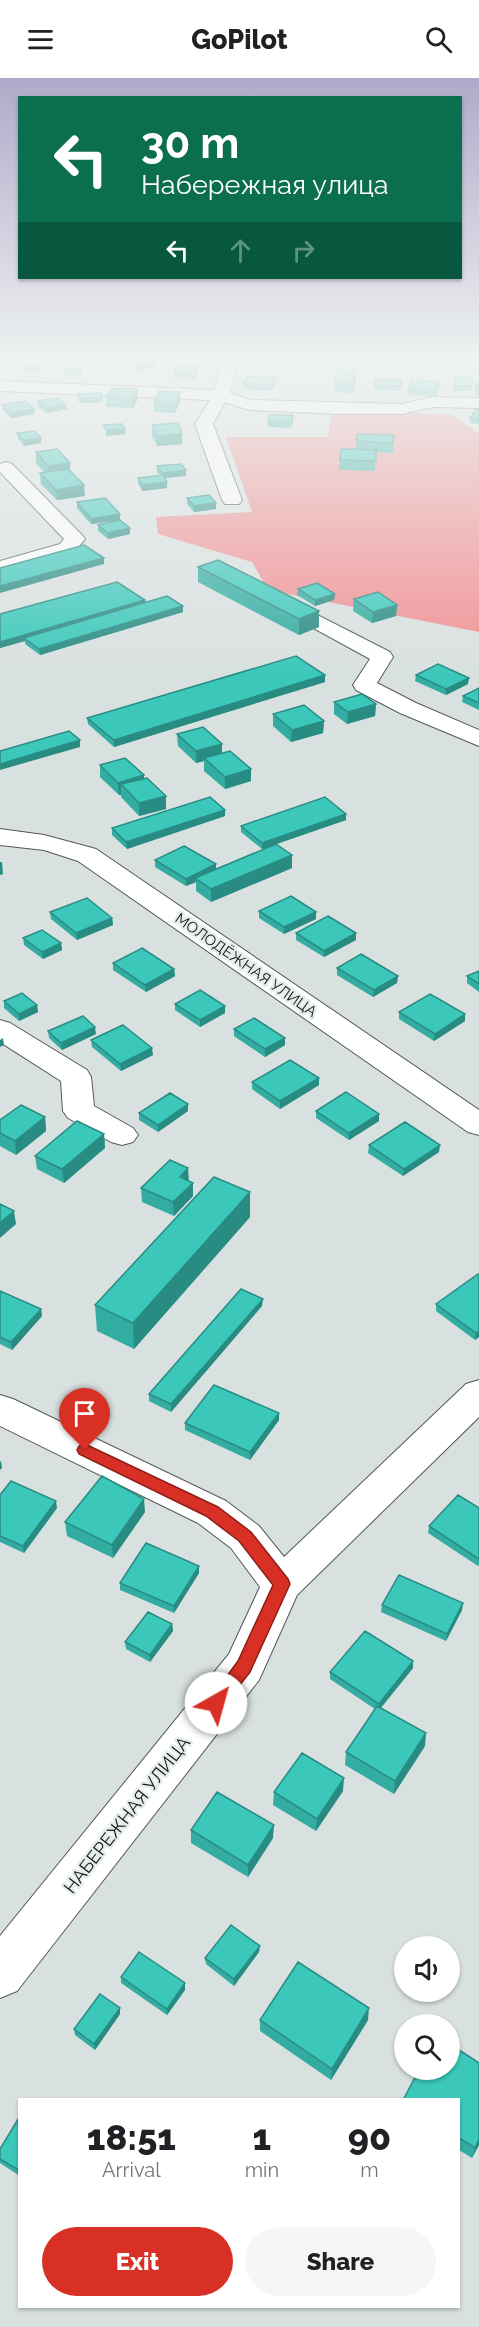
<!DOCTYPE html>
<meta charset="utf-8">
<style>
body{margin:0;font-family:Raleway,sans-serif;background:#f6f6f6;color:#202124;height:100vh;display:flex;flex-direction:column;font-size:22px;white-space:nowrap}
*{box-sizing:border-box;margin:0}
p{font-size:20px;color:#757577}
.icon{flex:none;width:33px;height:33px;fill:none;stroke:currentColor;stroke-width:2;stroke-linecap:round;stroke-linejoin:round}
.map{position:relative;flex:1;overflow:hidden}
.details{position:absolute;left:18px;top:2020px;width:442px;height:210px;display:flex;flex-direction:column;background:#fff;border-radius:0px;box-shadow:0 2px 4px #0004}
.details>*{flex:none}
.banner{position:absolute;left:18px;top:18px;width:444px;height:183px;border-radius:0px;box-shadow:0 2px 4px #0004;background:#0b6e4f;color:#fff;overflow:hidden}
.fabs{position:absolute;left:394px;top:1858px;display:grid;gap:12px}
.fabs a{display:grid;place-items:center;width:66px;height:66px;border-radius:50%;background:#fff;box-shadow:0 2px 4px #0004;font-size:30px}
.pin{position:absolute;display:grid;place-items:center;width:51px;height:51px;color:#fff;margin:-62px -26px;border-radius:50% 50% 50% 0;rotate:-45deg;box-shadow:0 0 6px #0007}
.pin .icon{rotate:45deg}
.me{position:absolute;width:66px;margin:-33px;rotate:38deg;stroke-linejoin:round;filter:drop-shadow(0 0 4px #0008)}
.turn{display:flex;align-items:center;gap:21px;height:126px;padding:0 24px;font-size:27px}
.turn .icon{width:78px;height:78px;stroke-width:2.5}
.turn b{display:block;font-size:42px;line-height:51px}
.lanes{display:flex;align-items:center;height:57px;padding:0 24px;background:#0003;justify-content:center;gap:30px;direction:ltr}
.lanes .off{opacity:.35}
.eta{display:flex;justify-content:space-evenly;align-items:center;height:102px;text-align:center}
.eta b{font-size:36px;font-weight:800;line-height:42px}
.cta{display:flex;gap:12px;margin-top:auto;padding:12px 24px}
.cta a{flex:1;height:69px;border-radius:36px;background:#d93025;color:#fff;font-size:24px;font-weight:800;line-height:69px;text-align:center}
.cta a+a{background:#f6f6f6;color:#202124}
header{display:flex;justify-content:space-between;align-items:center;height:78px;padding:0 24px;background:#fff;font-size:27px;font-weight:800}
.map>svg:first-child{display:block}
</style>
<header><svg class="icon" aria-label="menu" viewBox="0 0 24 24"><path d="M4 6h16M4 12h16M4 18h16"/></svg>GoPilot<svg class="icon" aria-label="search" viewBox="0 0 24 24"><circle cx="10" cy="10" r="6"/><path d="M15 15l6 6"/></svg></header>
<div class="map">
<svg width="479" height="2249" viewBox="0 0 479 2249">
<rect width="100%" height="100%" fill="#d9e1e0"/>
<path fill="#f19094" d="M332,333L450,336L479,355V554L268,512L252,484L158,456L156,439L252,434L226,359H328Z"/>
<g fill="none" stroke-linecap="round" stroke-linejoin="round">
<g stroke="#535958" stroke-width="2">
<path id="minor" d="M222,283H238L230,315L251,322L402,326L433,319L479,320V330L433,329L402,336H340L249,332L225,324L213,346L242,422L239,426H225L222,422L195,346L210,322L0,313V303L214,312Z
M6,384L12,386L82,457L85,461L74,474L0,495V483L60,466L64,461L0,394V386Z
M284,520L390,574L393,579L377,605L416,625L479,652V668L400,635L356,612L353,607L370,581L277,530L273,526L277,522Z
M0,751L44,757L96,771L479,1032V1057L468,1054L78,783L44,772L0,767Z
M0,942L10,945L87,992L91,999L94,1028L133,1050L138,1057L133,1064L122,1067L111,1064L68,1040L63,1033L61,1003L0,964Z
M479,1302V1339L297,1517L259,1602L17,1913L0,1920V1858L229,1576L260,1509L231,1470L198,1445L0,1348V1317L13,1321L226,1423L259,1448L284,1479L466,1306Z"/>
</g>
<use href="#minor" fill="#fff" fill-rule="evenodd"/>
</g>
<path fill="#33aca1" d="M82,283L81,298H64L63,293Z
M130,283H153L155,290L134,293L130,288Z
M22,290L40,292L37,296L22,295Z
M199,294L196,302L174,301V296Z
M454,299L472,300V313H453Z
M276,300V305L272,313L243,311V305Z
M375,301L402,302L401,313L374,312Z
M356,303L353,315L334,314V304Z
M440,304L437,319L408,317V312Z
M476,305H479V317H475Z
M102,315L103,325H79L78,316Z
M106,319L138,321L133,330L106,329Z
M38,323L67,331L47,335L38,329Z
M154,324H180L175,335L154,334Z
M2,327L34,331V336L11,340L3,332Z
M479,332V346L470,345V340Z
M293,343L291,350L268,349V344Z
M152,347L182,356V366L157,368L152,358Z
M17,355L41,365L24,368L18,360Z
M357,356L394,357L393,375L376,374L375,393L339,392L341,371L356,372Z
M36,374L70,393L85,418L57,422L41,406L40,395H45L36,385Z
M157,388L186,392V398L165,400L167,410L142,413L138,405V400L160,397L157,394Z
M187,420L216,431L194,434L187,426Z
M77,424L120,436V442L91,446L77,430Z
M98,447L130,456L108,461L98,453Z
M198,489L319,533V549L299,557L198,504Z
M298,511L334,522L315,528L297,517Z
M354,521L397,527L396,538L372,545L353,533Z
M145,522V524L183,528V534L40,577L25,566V563L0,570V536Z
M325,597V604L114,669L88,646L87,640Z
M416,597L468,606L446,617L415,603Z
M479,610V632L462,624L463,618Z
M334,624L376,626L375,638L347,646L334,636Z
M273,636L324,643L323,655L291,664L273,648Z
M177,656L222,666V675L251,691V703L225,711L204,693V683L196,685L178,668Z
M100,687L144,700L166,731L139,738L121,719V717H119L100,699Z
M225,732V738L127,771L112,757V750Z
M346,736V742L276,766L292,777V790L211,824L196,813V804L186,808L155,789V782L216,786V791L274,767L262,771L241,754V748Z
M259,833L316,834V841L284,856L259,840Z
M50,834L112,840L113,847L77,862L51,841Z
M296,855H356V862L324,879L296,862Z
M23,860L61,865L62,872L43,881L24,867Z
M113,885L174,891L175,898L146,914L113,892Z
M337,890L398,898L397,905L373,919L337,897Z
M479,893V914L467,905V898Z
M4,923L37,927L38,934L19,943L4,930Z
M175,926L225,935L200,949L175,932Z
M399,934L465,936V943L434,963L399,941Z
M234,951L285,967L265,979L234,958Z
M48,953L96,956L62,972L49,960Z
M91,962L153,977L121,993L92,969Z
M319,1000V1007L280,1031L252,1011V1004Z
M188,1033L158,1054L139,1042V1035Z
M316,1033L379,1036V1043L349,1062L316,1040Z
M45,1039L46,1053L16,1077L0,1068V1042Z
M104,1056L105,1070L64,1105L37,1091L35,1078Z
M369,1067L439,1074L403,1098L368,1075Z
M189,1103L193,1118L174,1138L142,1124L141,1110Z
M250,1114V1139L134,1271L97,1253L95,1227Z
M479,1197V1259L475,1262L436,1233V1226Z
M0,1213L41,1231L42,1238L12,1272L0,1266Z
M262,1228L171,1334L149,1323V1316Z
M279,1335V1342L250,1382L185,1352V1345Z
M0,1417L57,1430L24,1475L0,1464Z
M479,1430V1486L478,1488L428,1455L429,1448Z
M145,1434L113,1480L67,1458L65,1444Z
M199,1495L174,1535L120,1512V1505Z
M382,1527L462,1532L446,1563L381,1534Z
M172,1546L173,1553L150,1584L126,1571L125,1564Z
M413,1583V1590L381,1630L425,1668L394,1716L345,1687L346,1674L375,1631L330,1601V1594Z
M343,1713L316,1753L273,1727L274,1714Z
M191,1752L273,1760L248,1799L191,1765Z
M259,1874L234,1908L206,1886L205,1880Z
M121,1899L185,1905V1912L167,1937L121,1905Z
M120,1936L95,1972L75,1957L74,1951Z
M260,1942H368L331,2002L260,1953Z
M459,2022L479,2067L472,2080L459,2072Z
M20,2038V2098L0,2085V2071Z"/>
<path fill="#298c83" d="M155,285V290L134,293V287Z
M40,286V292L37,296L36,291Z
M356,293V303L353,315V305Z
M276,300V305L272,313V307Z
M138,311V321L133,330L132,320Z
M180,314V324L175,335V325Z
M66,326L67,331L47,335V330Z
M34,331V336L11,340L10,335Z
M125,351V356L106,358V352Z
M182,356V366L157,368V358Z
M41,360V365L24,368L23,362Z
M70,385V396L49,399L48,388Z
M186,392V398L162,400V395Z
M167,404V410L142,413V407Z
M84,407L85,418L57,422L56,412Z
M216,425V431L194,434V428Z
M120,436V442L91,446V441Z
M130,450V456L108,461V455Z
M104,480V486L0,515V508Z
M335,516L334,522L315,528V522Z
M145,522V528L24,560L25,563L0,570V564Z
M397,527L396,538L372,545L373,534Z
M183,528V534L40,577L39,571Z
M319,533V549L299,557V541Z
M325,597V604L114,669V662Z
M469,600L468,606L446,617V611Z
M376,626L375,638L347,646L348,634Z
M324,643L323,655L291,664L292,652Z
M80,662V669L0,692V686Z
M222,666V678L204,680V683L196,685V673Z
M251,691V703L225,711V699Z
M144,697V710L121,706V717H119L118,705Z
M166,718V731L139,738V725Z
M225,732V738L127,771L126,764Z
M346,736V742L262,771V765Z
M292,777V790L211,824V811Z
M0,784H2L3,796L0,797Z
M216,786V793L195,800L196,804L186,808V801Z
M316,834V841L284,856V849Z
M112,840L113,847L77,862L76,855Z
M356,855V862L324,879V873Z
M61,865L62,872L43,881L42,874Z
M174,891L175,898L146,914L145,907Z
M398,898L397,905L373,919L374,912Z
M37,927L38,934L19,943V936Z
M225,928V935L200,949V942Z
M465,936V943L434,963L435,956Z
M95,949L96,956L62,972L61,965Z
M3,960L4,967L0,969V962Z
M285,960V967L265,979V971Z
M152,970L153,977L121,993L120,986Z
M319,1000V1007L280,1031V1023Z
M188,1026V1033L158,1054V1047Z
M379,1036V1043L349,1062V1055Z
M45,1039L46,1053L16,1077L15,1063Z
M104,1056L105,1070L64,1105L62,1091Z
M440,1067L439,1074L403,1098L404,1091Z
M188,1090L189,1104L180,1099Z
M193,1105V1118L174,1138L173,1124Z
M250,1114V1139L134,1271L133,1245Z
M14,1133L16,1146L0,1160V1145Z
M263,1221L262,1228L171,1334V1326Z
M41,1231L42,1238L12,1272L11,1264Z
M479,1253V1259L475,1262L476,1255Z
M279,1335V1342L250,1382V1374Z
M1,1383L2,1390L0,1392V1384Z
M144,1421L145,1434L113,1480L112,1467Z
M56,1423L57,1430L24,1475L23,1468Z
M199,1488V1495L174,1535V1528Z
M463,1525L462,1532L446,1563L447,1556Z
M172,1546L173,1553L150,1584V1577Z
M413,1583V1590L378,1633L379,1626Z
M426,1655L425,1668L394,1716L395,1703Z
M344,1700L343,1713L316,1753L317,1741Z
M274,1747L273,1760L248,1799V1787Z
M260,1868L259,1874L234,1908V1901Z
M185,1905V1912L167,1937V1931Z
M120,1930V1936L95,1972L94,1966Z
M369,1930L368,1942L331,2002L332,1991Z
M479,2061V2067L472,2080L475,2070Z"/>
<path fill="#3bc8bb" stroke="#298c83" stroke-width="1.5" d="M65,283H82L81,293H63Z
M130,283H153L155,285L134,287Z
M26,286H40L36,291L22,290Z
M177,288H199L196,296H174Z
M337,292L356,293L353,305L334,304Z
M247,298L276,300L272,307L243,305Z
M454,299L472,300V308H454Z
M375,301L402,302L401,308L374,307Z
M411,302L440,304L437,313L408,312Z
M476,305H479V312H476Z
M112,310L138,311L132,320L106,319Z
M159,313L180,314L175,325L154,324Z
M102,315V320H79L78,316Z
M57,320L66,326L47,330L38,323Z
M25,323L34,331L10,335L2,327Z
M476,332H479V341L470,340Z
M269,337H293L292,344H268Z
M178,345L182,356L157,358L152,347Z
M122,346L125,351L106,352L103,347Z
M34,353L41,360L23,362L17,355Z
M357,356L394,357L393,365L356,363Z
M57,371L70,385L48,388L36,374Z
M341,371L376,372V383L340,382Z
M181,386L186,392L162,395L157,388Z
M68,391L84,407L56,412L40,395Z
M163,397L167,404L142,407L138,400Z
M209,417L216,425L194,428L187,420Z
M105,420L120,436L91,441L77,424Z
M120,442L130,450L108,455L98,447Z
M84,467L104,480L0,508V490Z
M218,482L319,533L299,541L198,489Z
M117,504L145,522L0,564V536Z
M317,505L335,516L315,522L298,511Z
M378,514L397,527L373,534L354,521Z
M167,518L183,528L39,571L24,560Z
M296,578L325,597L114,662L87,640Z
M438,586L469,600L446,611L416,597Z
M479,610V625L463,618Z
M362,616L376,626L348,634L334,624Z
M304,627L324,643L292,652L273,636Z
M203,649L222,666L196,673L177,656Z
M69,653L80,662L0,686V673Z
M230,673L251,691L225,699L204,680Z
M125,680L144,697L118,705L100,687Z
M147,700L166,718L139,725L121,706Z
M210,719L225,732L126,764L112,750Z
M325,719L346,736L262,765L241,748Z
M276,766L292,777L211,811L195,800Z
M184,768L216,786L186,801L155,782Z
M291,818L316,834L284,849L259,833Z
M87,820L112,840L76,855L50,834Z
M328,838L356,855L324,873L296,855Z
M42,852L61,865L42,874L23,860Z
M142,870L174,891L145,907L113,885Z
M361,876L398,898L374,912L337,890Z
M479,893V906L467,898Z
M200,912L225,928L200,942L175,926Z
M22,915L37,927L19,936L4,923Z
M430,916L465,936L435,956L399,934Z
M83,938L95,949L61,965L48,953Z
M254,940L285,960L265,971L234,951Z
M123,947L152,970L120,986L91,962Z
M290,982L319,1000L280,1023L252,1004Z
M346,1014L379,1036L349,1055L316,1033Z
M170,1015L188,1026L158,1047L139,1035Z
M21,1027L45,1039L15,1063L0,1055V1042Z
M77,1043L104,1056L62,1091L35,1078Z
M405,1044L440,1067L404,1091L369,1067Z
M170,1082L188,1090L180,1099L193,1105L173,1124L141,1110Z
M214,1099L250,1114L133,1245L95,1227Z
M0,1126L14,1133L0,1145Z
M478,1196L479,1197V1253L476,1255L436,1226Z
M241,1211L263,1221L171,1326L149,1316Z
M0,1213L41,1231L11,1264L0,1259Z
M214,1307L279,1335L250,1374L185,1345Z
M102,1398L144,1421L112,1467L65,1444Z
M11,1403L56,1423L23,1468L0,1458V1417Z
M458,1417L479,1430V1481L429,1448Z
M146,1465L199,1488L174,1528L120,1505Z
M399,1497L463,1525L447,1556L382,1527Z
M148,1534L172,1546L150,1577L125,1564Z
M365,1553L413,1583L379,1626L330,1594Z
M377,1628L426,1655L395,1703L346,1674Z
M302,1675L344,1700L317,1741L274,1714Z
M217,1714L274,1747L248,1787L191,1752Z
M231,1847L260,1868L234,1901L205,1880Z
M139,1874L185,1905L167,1931L121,1899Z
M298,1884L369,1930L332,1991L260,1942Z
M100,1916L120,1930L94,1966L74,1951Z
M450,1966L479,1985V2061L475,2070L459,2060V2022H403L419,1992H450Z
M20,2038V2093L0,2081V2071Z"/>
<linearGradient id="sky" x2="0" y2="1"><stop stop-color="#b0a9ca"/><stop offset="0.47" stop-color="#eef2f1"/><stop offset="1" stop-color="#eef2f1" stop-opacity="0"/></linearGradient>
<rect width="479" height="598" fill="url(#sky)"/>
<path fill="#d93025" stroke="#8d1f18" stroke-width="1.5" d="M85,1366L218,1429L251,1454L288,1501L290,1506L250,1594L222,1630L216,1633L209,1630L207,1625L238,1583L273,1507L239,1463L206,1438L79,1376L77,1372L79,1368Z"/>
<g text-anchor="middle" stroke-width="5" stroke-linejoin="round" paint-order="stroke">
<g font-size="15" fill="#151818" stroke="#e6eeed">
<text transform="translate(246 887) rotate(35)" y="5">МОЛОДЁЖНАЯ УЛИЦА</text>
</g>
<g font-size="18" fill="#151818" stroke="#e6eeed">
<text transform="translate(127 1737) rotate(-52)" y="6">НАБЕРЕЖНАЯ УЛИЦА</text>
</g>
</g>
</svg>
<div class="fabs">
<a><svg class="icon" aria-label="sound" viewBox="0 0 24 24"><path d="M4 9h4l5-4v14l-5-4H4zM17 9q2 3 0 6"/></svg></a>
<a><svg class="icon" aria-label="search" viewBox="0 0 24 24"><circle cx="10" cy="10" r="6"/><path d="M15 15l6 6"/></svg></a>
</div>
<div class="pin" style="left:85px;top:1372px;background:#d93025"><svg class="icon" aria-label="arrive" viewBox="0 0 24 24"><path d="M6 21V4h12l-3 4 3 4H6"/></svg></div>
<svg class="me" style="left:216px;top:1625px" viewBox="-20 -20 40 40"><circle r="19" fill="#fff"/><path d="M0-13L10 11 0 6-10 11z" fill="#d93025"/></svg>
<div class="banner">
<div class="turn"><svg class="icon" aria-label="left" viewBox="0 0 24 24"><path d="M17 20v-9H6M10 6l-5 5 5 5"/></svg><div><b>30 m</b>Набережная улица</div></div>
<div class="lanes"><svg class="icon" aria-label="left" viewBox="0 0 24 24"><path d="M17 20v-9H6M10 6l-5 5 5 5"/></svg><svg class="icon off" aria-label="ahead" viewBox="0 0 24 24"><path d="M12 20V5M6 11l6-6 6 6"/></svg><svg class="icon off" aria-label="right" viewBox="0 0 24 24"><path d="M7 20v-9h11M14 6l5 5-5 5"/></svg></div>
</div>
<section class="details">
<div class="eta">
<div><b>18:51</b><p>Arrival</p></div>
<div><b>1</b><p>min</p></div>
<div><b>90</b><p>m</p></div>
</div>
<div class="cta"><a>Exit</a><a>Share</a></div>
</section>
</div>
